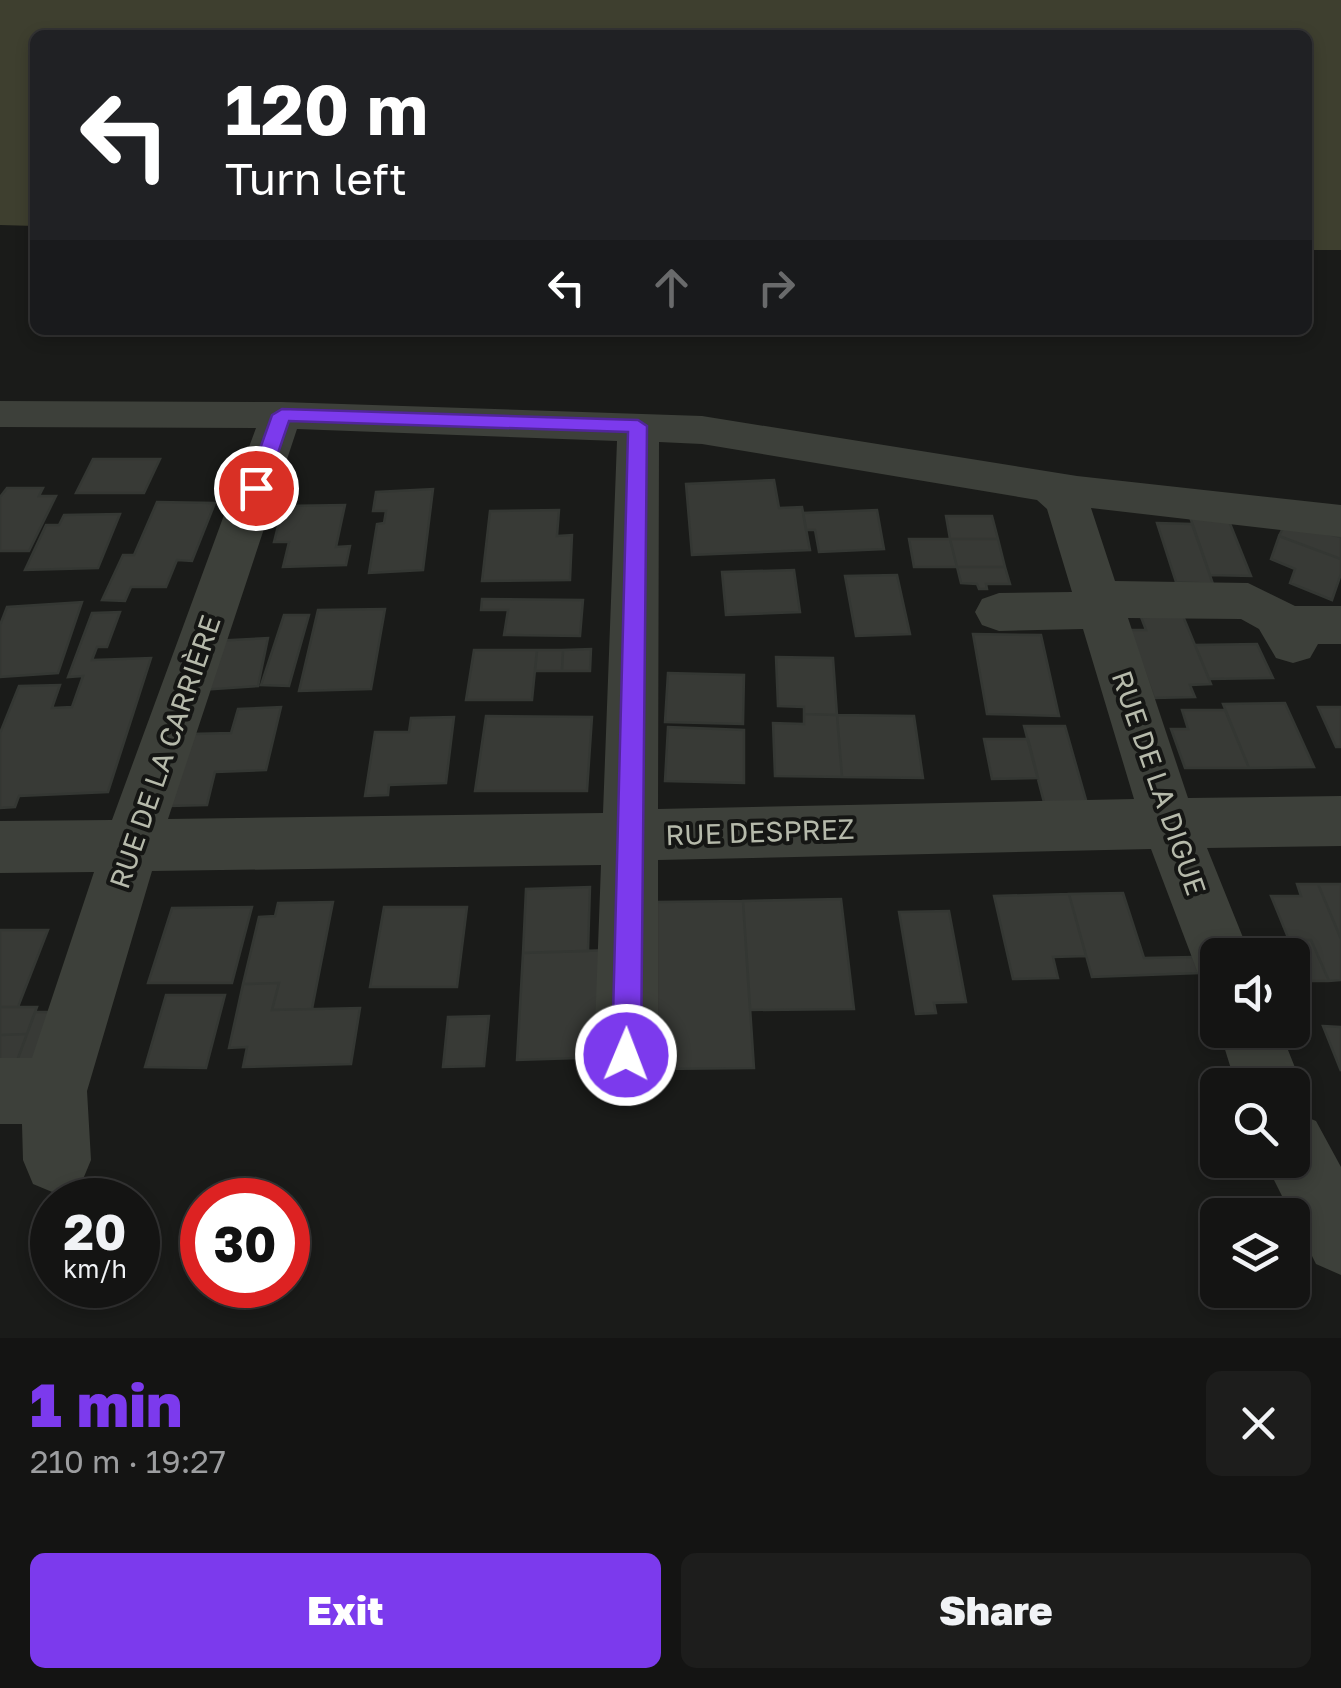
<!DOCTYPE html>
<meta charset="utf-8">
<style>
body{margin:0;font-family:"Golos Text",sans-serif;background:#1d1d1c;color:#f1f3f6;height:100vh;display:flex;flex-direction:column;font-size:38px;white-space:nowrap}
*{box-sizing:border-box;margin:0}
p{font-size:32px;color:#9d9ea0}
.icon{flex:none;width:55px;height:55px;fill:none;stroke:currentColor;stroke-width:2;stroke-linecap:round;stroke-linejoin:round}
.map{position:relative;height:1338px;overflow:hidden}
.details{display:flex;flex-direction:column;background:#141413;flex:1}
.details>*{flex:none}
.guide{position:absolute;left:30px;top:30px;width:1282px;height:305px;border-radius:15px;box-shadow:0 5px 15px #0003,0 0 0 2px #333;background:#202124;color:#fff;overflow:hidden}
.fabs{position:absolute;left:1200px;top:938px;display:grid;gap:20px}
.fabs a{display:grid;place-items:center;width:110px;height:110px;border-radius:15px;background:#141413;box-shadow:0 5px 15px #0003,0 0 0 2px #333;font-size:50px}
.speed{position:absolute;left:30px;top:1178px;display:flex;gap:20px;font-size:50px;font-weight:700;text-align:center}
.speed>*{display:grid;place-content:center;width:130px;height:130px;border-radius:50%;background:#141413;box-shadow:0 5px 15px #0003,0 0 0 2px #333;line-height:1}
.speed small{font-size:25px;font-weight:400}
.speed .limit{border:15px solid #d22;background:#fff;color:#111}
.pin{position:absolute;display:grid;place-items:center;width:85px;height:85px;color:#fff;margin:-42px;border:5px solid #fff;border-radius:50%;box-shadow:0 2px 10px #0007}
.me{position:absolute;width:110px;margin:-55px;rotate:1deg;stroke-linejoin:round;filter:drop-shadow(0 0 8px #0008)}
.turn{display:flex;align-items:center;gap:35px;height:210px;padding:0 30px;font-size:45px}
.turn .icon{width:130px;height:130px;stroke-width:2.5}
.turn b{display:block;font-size:70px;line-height:85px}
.lanes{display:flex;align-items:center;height:95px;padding:0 30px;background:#0003;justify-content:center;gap:50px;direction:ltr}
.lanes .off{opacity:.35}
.round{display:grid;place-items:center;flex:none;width:105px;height:105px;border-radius:15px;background:#1d1d1c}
.headline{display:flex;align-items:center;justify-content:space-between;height:170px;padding:0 30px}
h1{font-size:60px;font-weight:800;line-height:75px;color:#7c3aed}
.action{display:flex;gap:20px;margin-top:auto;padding:20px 30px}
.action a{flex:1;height:115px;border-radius:15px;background:#7c3aed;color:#fff;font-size:40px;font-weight:800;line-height:115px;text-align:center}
.action a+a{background:#1d1d1c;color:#f1f3f6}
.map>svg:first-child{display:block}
</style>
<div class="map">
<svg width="1341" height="1338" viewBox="0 0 1341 1338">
<rect width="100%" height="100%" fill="#1a1b19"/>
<path fill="#3e3f2f" d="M0,0H1341V250H1308V35H35V226L0,225Z"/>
<path fill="#383a36" stroke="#343733" stroke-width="2.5" d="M93,459H160L144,493H76Z
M774,480L779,508L802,507L810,550L692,555L686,484Z
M7,488H43L39,496H56L29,551H0V497Z
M433,489L423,570L369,573L377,524L384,523L386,511H373L376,492Z
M157,502L215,503L192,561L177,560L166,587H131L125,601L102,600L123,555H134Z
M345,505L336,547L350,546L346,565L283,567L289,542H274L283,506Z
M559,510L557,536L572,535L570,580L482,581L490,511Z
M877,510L884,549L819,552L815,530H806L803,513Z
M120,514L98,568L25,570L46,525H59L64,515Z
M1189,514L1227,516L1251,576L1210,575Z
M946,516H992L998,539H950Z
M1157,523L1192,524L1213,584L1176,582Z
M1285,524L1341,537V559L1279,536Z
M1279,536L1341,559V574L1332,600L1290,583L1295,569L1271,559Z
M909,539H950L957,567H914Z
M950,539H998L1005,567H957Z
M957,567H1005L1010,584H986L987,589H979L977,584L961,583Z
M794,570L800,612L726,615L722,572Z
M897,575L910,634L856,636L845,576Z
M482,599L583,600L580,636L504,635L508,610H481Z
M82,602L58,673L0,677V625L7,607Z
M385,609L371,689L299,691L318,610Z
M120,612L107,647H97L92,660L151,658L108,792L19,796L15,807L0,808V733L19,686L60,685L52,708L72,707L83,676L68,677L92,613Z
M284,615H309L289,686L261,685Z
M1183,616L1211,684L1190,685L1195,697L1154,698L1129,630H1146L1141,617Z
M973,634L1041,635L1059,716L987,714Z
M268,638L258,686L201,690L213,641Z
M1257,644L1273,678L1209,679L1195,645Z
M591,649L590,671H562L563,650Z
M474,650H537L532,700H466Z
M537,650H563L562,671H535Z
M776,657L833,658L837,715L804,714V707L778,706Z
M668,673L744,675L743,724L665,722Z
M1285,703L1314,767L1249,768L1223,704Z
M281,707L266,770L215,772L207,805L170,806L191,734L231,733L238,709Z
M1318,707H1341V747H1336Z
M1182,710H1225L1249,768H1185L1171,729H1188Z
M804,714L837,715L842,777L775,776L773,723L804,724Z
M837,715L914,716L923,778L842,777Z
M486,716L592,717L587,791H475Z
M454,717L446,783L389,785L388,795L365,796L375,732H409L411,718Z
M1024,726H1065L1088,807L1045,806Z
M668,727L744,730V783L665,781Z
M984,739H1028L1038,778L992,779Z
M1297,884H1318L1341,939V980L1329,981L1311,940H1289L1271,896H1301Z
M1318,884H1341V939Z
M590,887L588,951L523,953L526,889Z
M1123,893L1144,958L1193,957L1199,973L1092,977L1069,894Z
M1069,894L1086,956L1053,957L1058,978L1013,979L994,896Z
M841,899L854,1009L750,1010L743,901Z
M743,901L754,1068L657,1069V902Z
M333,902L312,1009L272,1010L279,983L243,984L259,917L275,916L278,903Z
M252,907L232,983H148L172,908Z
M384,907H467L457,987H370Z
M949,911L966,1002L934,1003L936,1013L916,1014L899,912Z
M0,930H48L18,1007H0Z
M1289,940H1311L1329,981H1305Z
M610,950V1057L517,1060L523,953Z
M279,983L272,1010L360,1008L351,1064L243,1067L247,1047L229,1048L243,984Z
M166,995H225L206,1068L145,1067Z
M0,1007H37L27,1034L0,1035Z
M35,1012H66L46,1069H14Z
M489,1016L484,1066L443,1067L448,1017Z
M1323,1026L1341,1027V1071Z
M27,1034L14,1069H0V1035Z"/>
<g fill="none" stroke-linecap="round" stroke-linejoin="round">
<path fill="#3d403a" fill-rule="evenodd" d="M0,401L281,402L702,416L1077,476L1341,505V537L1091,508L1115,581L1248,583L1295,606H1341V644H1318L1310,658L1293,663L1276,658L1259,629L1241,619L1128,618L1188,798L1341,796V846L1207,848L1250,955H1218V984L1199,976L1151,849L658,860V1055L649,1078L626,1087L603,1078L594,1055L601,865L152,871L87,1091L91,1160L81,1184L57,1194L33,1184L23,1160L22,1124H0V1058H32L94,872L0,873V821L112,820L256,428L0,427ZM297,429L617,441L603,813L168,819ZM659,442L702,444L1037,500L1047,509L1072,592L999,593L982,599L975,612L982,625L999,631L1083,629L1134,799L658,809Z
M1218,1027L1280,1030L1302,1085L1292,1107V1085H1236Z
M1292,1111L1316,1121L1341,1167V1275L1316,1264L1264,1160H1292Z"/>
</g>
<path fill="#7c3aed" stroke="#51269a" stroke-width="2.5" d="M282,409L638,420L647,426L641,1055L637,1066L626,1070L616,1066L612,1055L628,432L289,421L266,488L263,493H249L246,488L272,415Z"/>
<g text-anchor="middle" stroke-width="8" stroke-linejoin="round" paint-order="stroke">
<g font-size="28" fill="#b6baab" stroke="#151614">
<text transform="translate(165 752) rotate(-71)" y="10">RUE DE LA CARRIÈRE</text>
<text transform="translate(1159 783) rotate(71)" y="10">RUE DE LA DIGUE</text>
<text transform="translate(760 832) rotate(-2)" y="10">RUE DESPREZ</text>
</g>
</g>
</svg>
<div class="fabs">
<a><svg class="icon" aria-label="sound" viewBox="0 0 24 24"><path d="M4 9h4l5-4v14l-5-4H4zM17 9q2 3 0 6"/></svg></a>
<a><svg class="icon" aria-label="search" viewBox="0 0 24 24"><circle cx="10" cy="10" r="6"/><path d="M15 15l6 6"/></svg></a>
<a><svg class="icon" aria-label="layers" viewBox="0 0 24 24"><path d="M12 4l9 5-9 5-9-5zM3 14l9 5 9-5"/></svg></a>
</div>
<div class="speed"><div>20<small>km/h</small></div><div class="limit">30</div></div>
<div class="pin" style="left:256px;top:488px;background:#d93025"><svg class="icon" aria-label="arrive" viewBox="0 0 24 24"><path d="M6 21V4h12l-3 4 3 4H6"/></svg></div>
<svg class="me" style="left:626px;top:1055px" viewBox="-20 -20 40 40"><circle r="17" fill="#7c3aed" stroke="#fff" stroke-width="3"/><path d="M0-11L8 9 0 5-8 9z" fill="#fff"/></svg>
<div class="guide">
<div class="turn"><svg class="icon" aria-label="left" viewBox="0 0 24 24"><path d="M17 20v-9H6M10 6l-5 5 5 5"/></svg><div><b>120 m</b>Turn left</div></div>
<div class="lanes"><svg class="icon" aria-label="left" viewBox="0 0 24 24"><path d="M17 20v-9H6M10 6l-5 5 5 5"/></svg><svg class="icon off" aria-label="ahead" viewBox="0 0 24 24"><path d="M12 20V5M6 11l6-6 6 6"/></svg><svg class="icon off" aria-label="right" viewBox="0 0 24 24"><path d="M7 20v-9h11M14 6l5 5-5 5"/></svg></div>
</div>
</div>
<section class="details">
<div class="headline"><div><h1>1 min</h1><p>210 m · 19:27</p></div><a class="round"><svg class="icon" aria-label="close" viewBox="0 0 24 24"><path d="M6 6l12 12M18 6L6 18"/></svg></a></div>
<div class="action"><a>Exit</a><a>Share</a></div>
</section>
